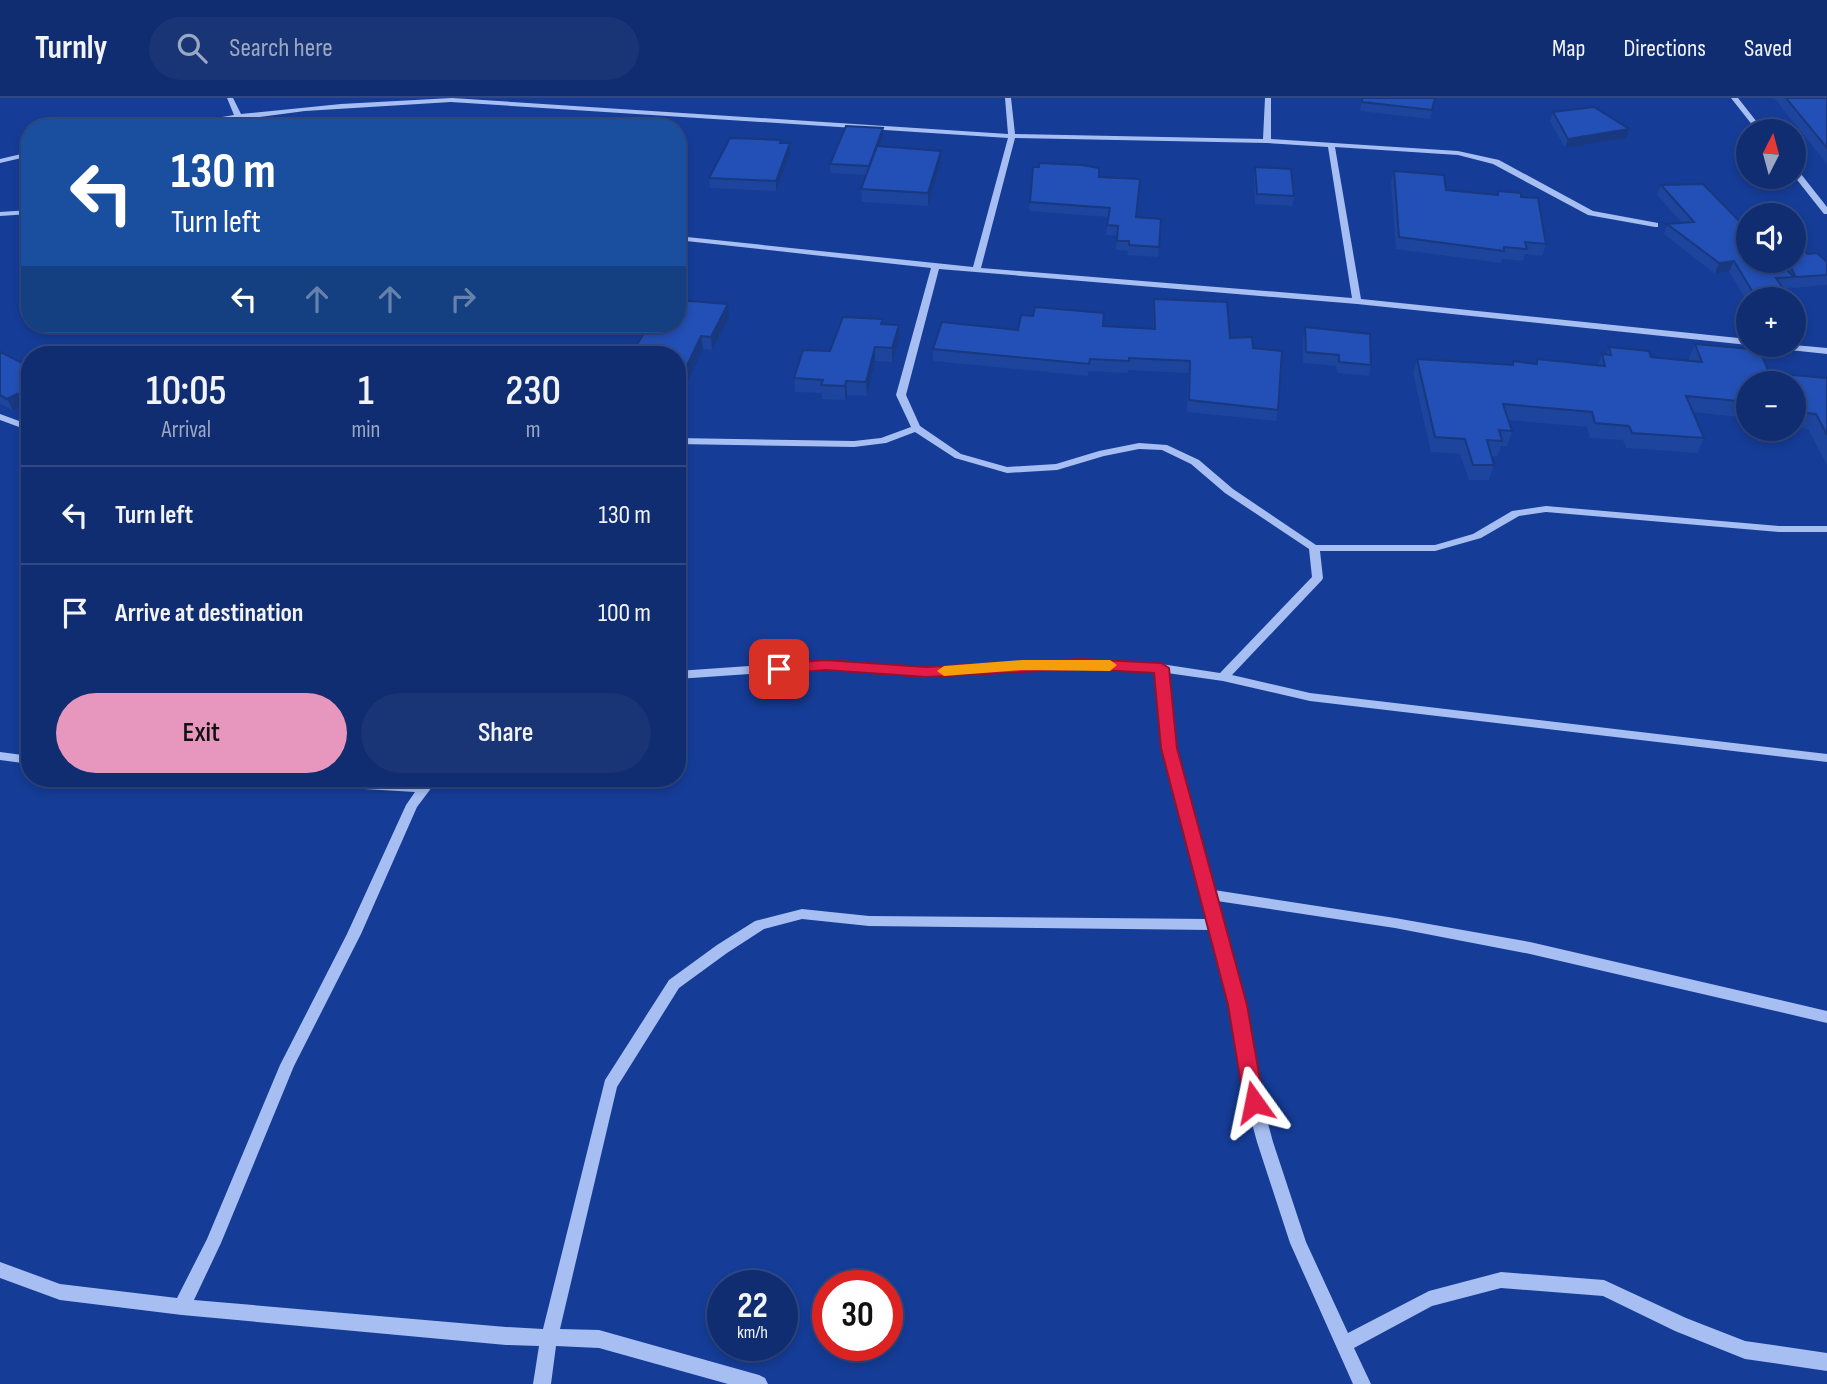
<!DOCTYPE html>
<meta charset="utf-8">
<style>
body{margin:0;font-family:"Sofia Sans Condensed",sans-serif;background:#193576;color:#f1f3f6;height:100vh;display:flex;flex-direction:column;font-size:26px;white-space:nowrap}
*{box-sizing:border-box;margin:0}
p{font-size:23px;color:#9ca8c3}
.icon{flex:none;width:38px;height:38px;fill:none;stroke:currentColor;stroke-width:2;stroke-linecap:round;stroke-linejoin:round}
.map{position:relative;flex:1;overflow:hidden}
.panel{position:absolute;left:21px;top:248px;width:665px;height:441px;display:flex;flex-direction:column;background:#102d71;border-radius:28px;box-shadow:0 4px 10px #0003,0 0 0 2px #304984}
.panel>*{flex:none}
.guide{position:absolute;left:21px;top:21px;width:665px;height:214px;border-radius:28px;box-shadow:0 4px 10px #0003,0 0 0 2px #304984;background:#1a4fa0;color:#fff;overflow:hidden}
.needle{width:46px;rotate:6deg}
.controls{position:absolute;left:1736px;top:21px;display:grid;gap:14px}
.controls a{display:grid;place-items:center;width:70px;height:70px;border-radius:50%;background:#102d71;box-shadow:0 4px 10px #0003,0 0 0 2px #304984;font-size:35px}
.speed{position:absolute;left:707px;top:1172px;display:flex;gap:14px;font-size:35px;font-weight:700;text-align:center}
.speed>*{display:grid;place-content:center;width:91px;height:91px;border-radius:50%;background:#102d71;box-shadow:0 4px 10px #0003,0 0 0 2px #304984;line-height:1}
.speed small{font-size:18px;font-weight:400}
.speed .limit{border:10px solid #d22;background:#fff;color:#111}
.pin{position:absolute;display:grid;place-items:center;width:60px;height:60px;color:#fff;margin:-30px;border-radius:14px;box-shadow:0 4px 10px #0006}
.me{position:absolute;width:77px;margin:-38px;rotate:348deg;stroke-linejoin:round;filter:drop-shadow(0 0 5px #0008)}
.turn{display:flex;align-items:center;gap:24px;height:147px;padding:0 35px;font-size:32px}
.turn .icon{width:91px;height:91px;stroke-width:2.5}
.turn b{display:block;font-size:49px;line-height:60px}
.lanes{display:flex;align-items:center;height:66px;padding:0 35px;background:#0003;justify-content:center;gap:35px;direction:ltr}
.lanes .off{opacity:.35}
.eta{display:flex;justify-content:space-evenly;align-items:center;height:119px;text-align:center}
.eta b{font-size:42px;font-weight:600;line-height:49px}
.action{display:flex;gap:14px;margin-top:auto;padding:14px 35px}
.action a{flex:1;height:80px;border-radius:42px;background:#e797bd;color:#111;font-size:28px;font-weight:600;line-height:80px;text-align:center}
.action a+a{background:#193576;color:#f1f3f6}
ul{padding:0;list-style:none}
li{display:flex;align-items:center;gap:21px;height:98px;padding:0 35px;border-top:2px solid #304984}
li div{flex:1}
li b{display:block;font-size:26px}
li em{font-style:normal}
header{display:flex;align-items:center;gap:42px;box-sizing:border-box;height:98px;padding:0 35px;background:#102d71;border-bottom:2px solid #304984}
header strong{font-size:33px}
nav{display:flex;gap:38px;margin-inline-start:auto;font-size:24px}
.search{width:490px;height:63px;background:#193576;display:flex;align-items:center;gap:18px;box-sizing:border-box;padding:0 24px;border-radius:38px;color:#9ca8c3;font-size:26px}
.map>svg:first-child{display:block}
</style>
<header>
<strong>Turnly</strong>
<div class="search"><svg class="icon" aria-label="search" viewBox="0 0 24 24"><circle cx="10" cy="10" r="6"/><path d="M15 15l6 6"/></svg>Search here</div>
<nav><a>Map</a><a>Directions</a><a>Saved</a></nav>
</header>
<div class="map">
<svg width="1827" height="1286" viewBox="0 0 1827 1286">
<rect width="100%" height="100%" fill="#153c97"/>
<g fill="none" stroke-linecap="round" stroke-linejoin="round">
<path fill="#a7bef2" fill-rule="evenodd" d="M227,0H233L241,16L341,6L452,0L1008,36L1005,0H1011L1015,36L1263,41L1265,0H1271V41L1458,53L1499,62L1593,113L1658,125V129H1655L1588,117L1493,66L1458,57L1335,49L1361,201L1748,241V247L1357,206L939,171L906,297L920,328L961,356L1007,369L1056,366L1099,353L1139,345L1167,347L1199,362L1233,391L1316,447H1435L1473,436L1512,413L1546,408L1779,428H1827V434H1779L1546,414L1519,418L1481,440L1435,453H1320L1323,480L1322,482L1232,577L1310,595L1827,656V664L1310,603L1223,583L1167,575L1175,650L1214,792L1395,820L1530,844L1827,913V925L1530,856L1395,830L1217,803L1245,907L1257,985L1273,1044L1306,1144L1348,1235L1429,1193L1501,1174L1604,1182L1686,1220L1745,1243L1827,1255V1273L1745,1261L1675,1233L1603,1198L1501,1190L1432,1208L1354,1250L1371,1286H1353L1290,1145L1257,1044L1241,985L1231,907L1211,832L869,828L802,821L764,831L727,855L679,890L617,989L560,1231L599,1232L759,1277L765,1280L768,1286H728L599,1250L556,1248L551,1286H533L539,1248L506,1247L182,1217L60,1202L0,1180V1164L60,1186L177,1200L207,1141L280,967L347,836L406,707L415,694L279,686L275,684L273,681H348L422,685L425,681H438L417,709L361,836L294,968L221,1145L194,1202L506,1229L543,1231L605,982L669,882L717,847L755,823L802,811L869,818L1208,821L1163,650L1156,574L1081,570L926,578L825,571L677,581V573L825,563L926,570L1081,562L1161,566L1220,575L1312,479L1309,451L1225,395L1191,366L1162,352L1139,351L1104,358L1057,372L1007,375L955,360L915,334L886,345L854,349L677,346V340L854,343L881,340L911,329L896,297L931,170L677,142V138L973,169L1008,40L451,4L305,13L175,30H157L234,17ZM1015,40L1267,45L1328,49L1352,200L981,170Z
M1731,0H1738L1764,33H1757Z
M30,54V58L0,65V61Z
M1794,71H1797L1827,109V116H1824L1794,78Z
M30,112V116L0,118V114Z
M1767,247H1794L1827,250V256L1771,250Z
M0,316L30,327V333L0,322Z
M0,654L30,658V666L0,662Z"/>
</g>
<path fill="#1e459d" d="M1362,0H1435L1430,21L1360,13Z
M1774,0H1827V66Z
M1553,14L1626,40L1565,50L1550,23Z
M883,39L880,49L941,53L940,66L928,108L862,104L861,91L866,77L831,75L830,66Z
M781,42V45H790V55L776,93L710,90L709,80Z
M1033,69L1136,119L1161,121L1158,159L1127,157L1128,153L1116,152L1117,138L1106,137L1108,119L1029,113Z
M1255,69L1294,98L1292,108L1255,106L1254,79Z
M1394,73L1446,92L1497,97L1498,93L1521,99L1546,146L1542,158L1525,156L1523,163L1502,161L1501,165L1396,151L1391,84Z
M1661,87L1748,163H1794L1808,156L1827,164V187L1791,190L1790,188L1789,190H1782L1790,201H1748V205L1729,173L1715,176L1664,136L1667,126L1682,125L1657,97Z
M1154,201L1230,240L1253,250L1278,312L1276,323L1187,314L1188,275L1128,272V275L1088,273V278L933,263V251L1018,232L1033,218L1103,228L1153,231V212Z
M729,220L712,252L703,251L685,290L677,289V257H631Z
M883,221V226L899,227V241L892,264L875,263L867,298L847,297L845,302L822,301V295L795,294L794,280L830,253Z
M1305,229L1371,267L1369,278L1337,275L1336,268L1303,265V240Z
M1695,246L1752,254L1769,275L1827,280V367L1808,331L1799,330L1796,324H1794V285H1748V320L1693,314L1704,340L1698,355L1626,350L1623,342L1590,340L1587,329L1508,322L1512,333L1507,348H1501L1497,358H1491L1494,367L1489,382H1469L1460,356L1431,354L1413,275L1417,261L1512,267L1513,263L1535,266L1537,261L1598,267L1602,256H1606L1609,249L1651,259L1690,263L1689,260Z
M0,254L28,268L30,267V311L22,307L13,312L0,306Z"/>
<path fill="#18387f" d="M883,30V39L870,77V68Z
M1629,31L1626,40L1565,50L1568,41Z
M790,45V55L776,93V83Z
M941,53L940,66L928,108V95Z
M1734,163L1729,173L1715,176L1719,165Z
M728,206L729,220L712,252L711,239Z
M899,227V241L892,264V250Z
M701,238L703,251L685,290L683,276Z
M875,249V263L867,298L866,284Z
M846,283L847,297L845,302V288Z
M17,296L22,307L13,312L7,301Z"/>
<path fill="#2350b6" stroke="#18387f" stroke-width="2" d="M1362,0H1435L1432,12L1362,4Z
M1786,0H1827V50Z
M1594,9L1629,31L1568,41L1553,14Z
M846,28L883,30L869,68L830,66Z
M730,40L781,42L780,45H790L776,83L709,80Z
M877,48L941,53L928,95L861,91Z
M1039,65L1082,67L1099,70V79L1140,81L1136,119L1161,121L1159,149L1129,147V143H1117L1118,128L1107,127L1110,110L1030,104L1033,69H1039Z
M1255,69L1291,71L1294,98L1257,96Z
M1394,73L1444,77L1446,92L1498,97V93L1521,95V99L1538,100L1546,146L1525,144L1527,151L1504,149V153L1399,139Z
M1703,86L1748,132V163H1778L1794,179L1776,180L1790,201H1757L1734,163L1719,165L1667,126L1694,124L1661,87Z
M1794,146L1808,156L1817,155L1827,164V177L1796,179L1787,163H1794Z
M1154,201L1227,204L1230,240L1252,239L1253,250L1282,253L1278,312L1189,302L1190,263L1129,260V263L1090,261L1089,266L933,251L942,224L1018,232L1021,217L1033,218L1035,209L1104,215L1103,228L1155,231Z
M677,202L728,206L711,239L701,238L683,276H677V257H631L649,226H677Z
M843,219L883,221L881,226L899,227L892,250L875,249L866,284L846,283L845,288L821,287L823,282L794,280L803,252L830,253Z
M1305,229L1370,236L1371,267L1339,264V257L1306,254Z
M1695,246L1751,251L1752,254L1761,255L1769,275L1827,280V337L1816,316L1806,315L1803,310L1794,309V285H1748V304L1686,298L1704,340L1632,335L1629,328L1595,325L1592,314L1503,306L1512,333L1499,332L1502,343L1487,342L1494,367H1473L1465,341L1435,339L1417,261L1513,267V263L1537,266V261L1605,268L1602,256L1611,257L1609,249L1649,253L1651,259L1702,264Z
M0,254L28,268L30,267V303L17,296L7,301L0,297Z"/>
<path fill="#e11d48" stroke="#92132f" stroke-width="2" d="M1081,561L1161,565L1169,570L1177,650L1247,907L1264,1004L1261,1011L1254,1013L1247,1011L1244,1004L1228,907L1161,650L1154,575L1081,571L926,579L825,572L779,576L771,571L779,566L825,562L926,569Z"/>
<path fill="#f59e0b" d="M1022,562H1110L1117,567L1110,573L1022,572L944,578L937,573L944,568Z"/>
</svg>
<div class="controls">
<a><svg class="needle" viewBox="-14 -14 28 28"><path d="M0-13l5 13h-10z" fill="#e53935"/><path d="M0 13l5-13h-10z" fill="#9ca8c3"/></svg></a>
<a><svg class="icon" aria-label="sound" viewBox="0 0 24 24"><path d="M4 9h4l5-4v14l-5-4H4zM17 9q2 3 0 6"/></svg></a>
<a>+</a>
<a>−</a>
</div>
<div class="speed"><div>22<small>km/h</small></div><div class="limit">30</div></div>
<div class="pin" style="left:779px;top:571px;background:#d93025"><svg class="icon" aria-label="arrive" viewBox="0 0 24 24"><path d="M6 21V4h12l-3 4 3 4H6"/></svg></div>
<svg class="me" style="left:1254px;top:1004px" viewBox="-20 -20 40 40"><path d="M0-17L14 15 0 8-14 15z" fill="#e11d48" stroke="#fff" stroke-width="4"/></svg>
<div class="guide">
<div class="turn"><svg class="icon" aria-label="left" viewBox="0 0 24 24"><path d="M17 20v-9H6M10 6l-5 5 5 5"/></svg><div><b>130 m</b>Turn left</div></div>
<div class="lanes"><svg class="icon" aria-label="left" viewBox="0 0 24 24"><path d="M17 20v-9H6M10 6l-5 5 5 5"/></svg><svg class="icon off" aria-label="ahead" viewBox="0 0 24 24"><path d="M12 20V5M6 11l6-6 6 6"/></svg><svg class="icon off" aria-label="ahead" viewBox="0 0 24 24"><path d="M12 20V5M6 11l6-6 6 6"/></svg><svg class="icon off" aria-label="right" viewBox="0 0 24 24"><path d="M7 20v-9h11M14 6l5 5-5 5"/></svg></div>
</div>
<section class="panel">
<div class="eta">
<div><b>10:05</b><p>Arrival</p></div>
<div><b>1</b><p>min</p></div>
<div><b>230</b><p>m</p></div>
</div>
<ul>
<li><svg class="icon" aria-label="left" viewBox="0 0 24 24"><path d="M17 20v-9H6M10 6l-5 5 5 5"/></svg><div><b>Turn left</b></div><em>130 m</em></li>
<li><svg class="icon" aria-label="arrive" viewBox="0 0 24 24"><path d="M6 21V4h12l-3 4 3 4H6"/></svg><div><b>Arrive at destination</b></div><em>100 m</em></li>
</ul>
<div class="action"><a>Exit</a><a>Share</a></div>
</section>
</div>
